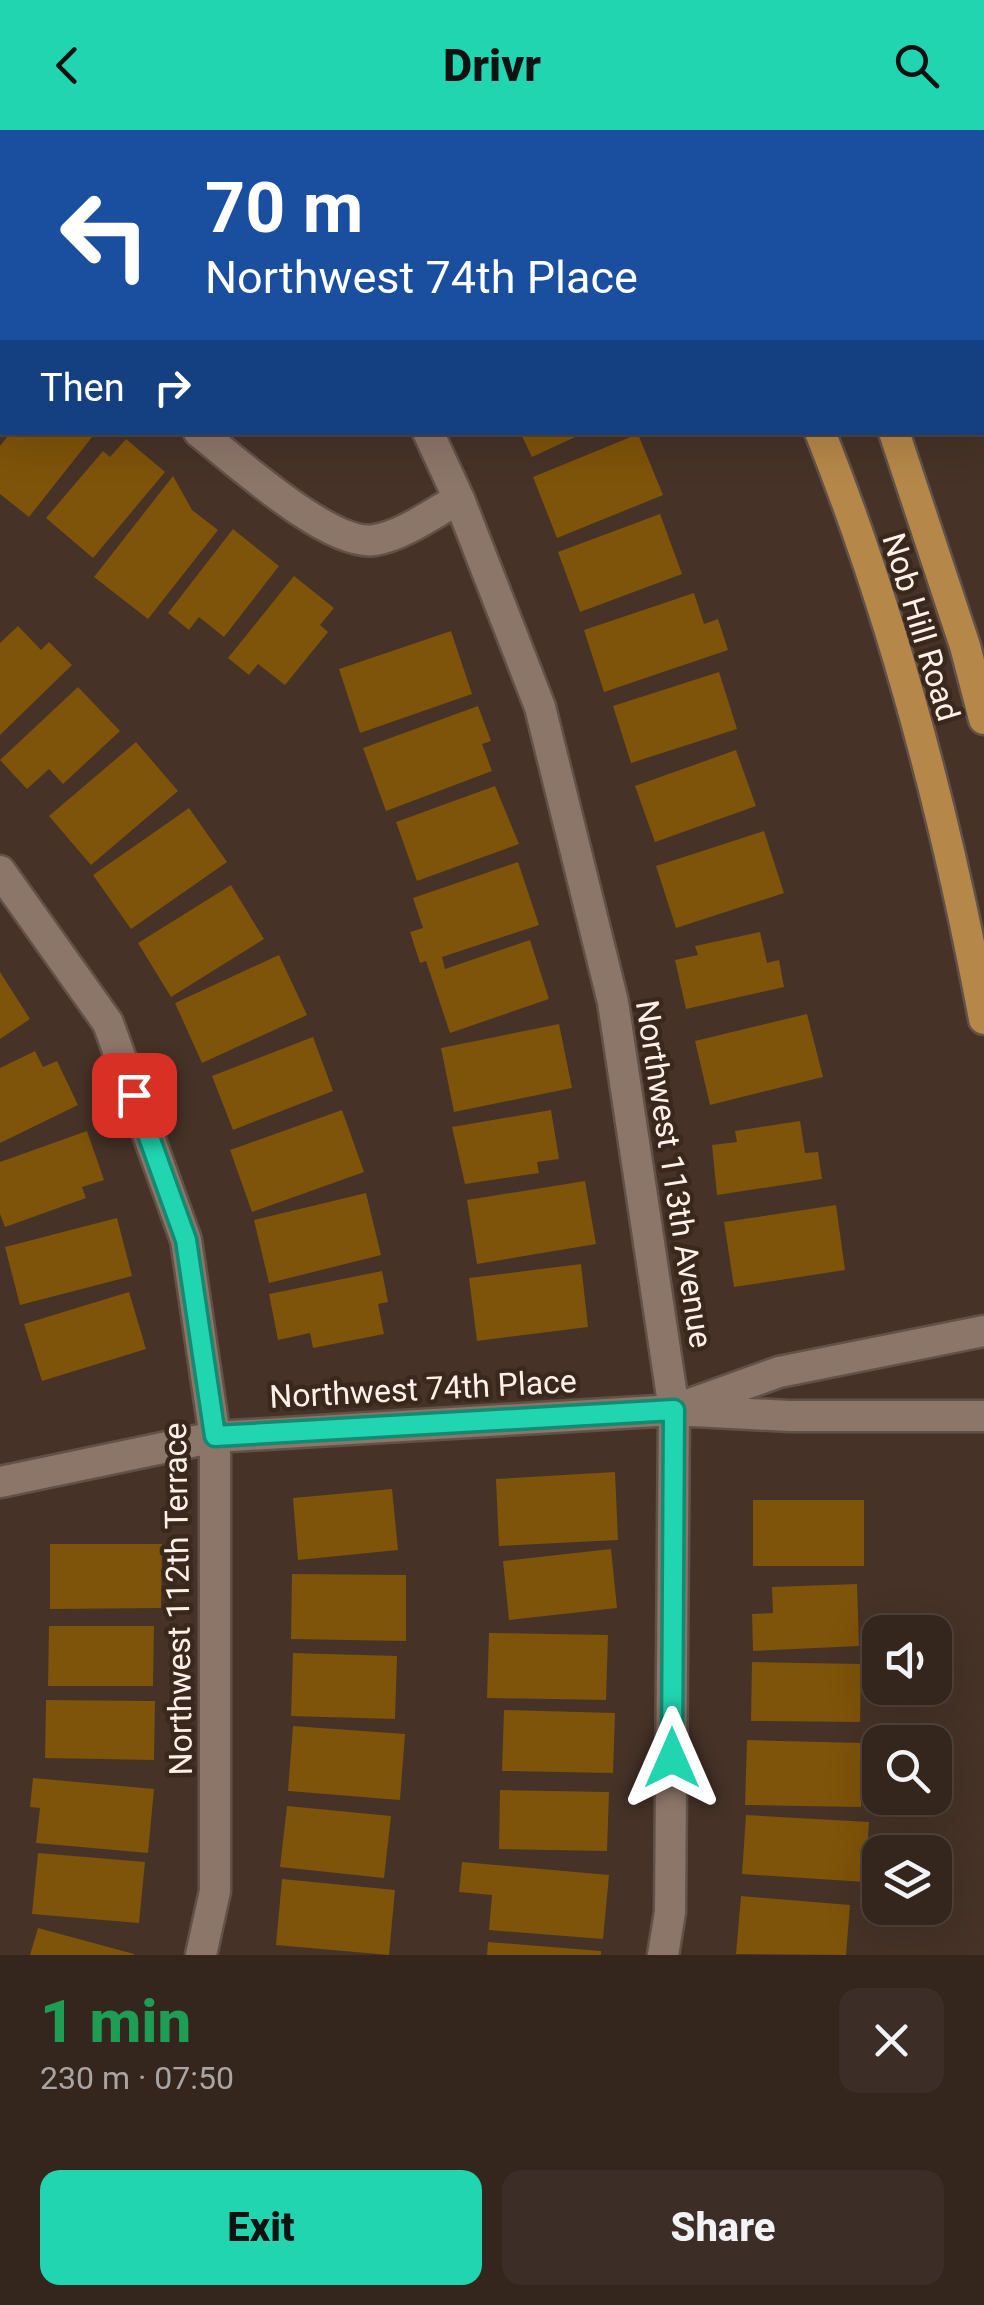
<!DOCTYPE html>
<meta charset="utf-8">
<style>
body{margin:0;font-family:Roboto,sans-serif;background:#3c2e26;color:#f1f3f6;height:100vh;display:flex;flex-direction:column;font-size:38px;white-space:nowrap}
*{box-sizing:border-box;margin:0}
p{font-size:32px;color:#a9a5a4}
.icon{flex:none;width:55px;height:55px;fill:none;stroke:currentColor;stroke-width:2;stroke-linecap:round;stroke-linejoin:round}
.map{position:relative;height:1825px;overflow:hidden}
.sheet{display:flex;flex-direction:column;background:#34261d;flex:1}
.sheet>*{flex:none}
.banner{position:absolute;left:0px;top:0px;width:985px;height:305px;box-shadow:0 10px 40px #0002,0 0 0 2px #4e433b;background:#1a4fa0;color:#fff;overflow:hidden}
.buttons{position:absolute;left:862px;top:1485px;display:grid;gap:20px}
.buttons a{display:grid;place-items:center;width:90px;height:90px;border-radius:20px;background:#34261d;box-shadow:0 10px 40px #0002,0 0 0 2px #4e433b;font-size:50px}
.pin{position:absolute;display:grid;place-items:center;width:85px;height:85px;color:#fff;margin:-42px;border-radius:20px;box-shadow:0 5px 15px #0006}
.me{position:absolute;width:110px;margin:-55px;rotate:0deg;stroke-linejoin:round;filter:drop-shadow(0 0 8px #0008)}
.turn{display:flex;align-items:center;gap:35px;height:210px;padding:0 40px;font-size:45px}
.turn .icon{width:130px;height:130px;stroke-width:2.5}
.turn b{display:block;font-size:70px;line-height:85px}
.then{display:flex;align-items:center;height:95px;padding:0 40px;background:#0003;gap:20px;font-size:38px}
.round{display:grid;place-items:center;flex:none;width:105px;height:105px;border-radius:20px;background:#3c2e26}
.summary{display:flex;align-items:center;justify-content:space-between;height:170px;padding:0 40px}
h1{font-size:60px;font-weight:800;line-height:75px;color:#1e9e55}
.action{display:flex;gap:20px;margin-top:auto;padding:20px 40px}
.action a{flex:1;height:115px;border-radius:20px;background:#20d5b0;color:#111;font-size:40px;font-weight:800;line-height:115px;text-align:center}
.action a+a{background:#3c2e26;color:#f1f3f6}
header{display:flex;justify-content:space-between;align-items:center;height:130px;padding:0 40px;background:#20d5b0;color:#111;font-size:45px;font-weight:800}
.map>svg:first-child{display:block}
</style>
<header><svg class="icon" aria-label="back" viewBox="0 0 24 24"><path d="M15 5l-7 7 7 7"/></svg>Drivr<svg class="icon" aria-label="search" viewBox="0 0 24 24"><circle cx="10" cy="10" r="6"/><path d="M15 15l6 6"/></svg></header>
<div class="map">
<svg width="984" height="1825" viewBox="0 0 984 1825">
<rect width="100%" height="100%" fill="#463227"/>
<path fill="#7e530a" d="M11,302H96L29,387L0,364V316Z
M520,302H586L532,327Z
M638,304L663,365L557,408L533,347Z
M126,309L165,342L93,428L46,388L103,321L110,327Z
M173,346L192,380L218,400L148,489L94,447Z
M660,384L682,444L580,482L558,422Z
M233,399L279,436L224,507L199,487L189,500L168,483Z
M294,446L334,478L320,495L328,502L285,555L258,534L249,545L228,528Z
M694,463L704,494L718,489L728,520L604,562L584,500Z
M18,496L41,520L49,512L72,535L0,605V513Z
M451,501L472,564L360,603L339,539Z
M719,542L737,599L631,633L613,576Z
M78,557L120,601L63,654L49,639L27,659L0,630Z
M478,576L491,611L482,614L492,641L386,681L363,618Z
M136,612L178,661L91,735L49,686Z
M736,620L756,676L655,712L635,656Z
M495,656L519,714L417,751L396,692Z
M189,678L227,732L131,799L93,745Z
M764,701L784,763L676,798L656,736Z
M518,732L539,795L442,827L445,839L530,810L549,869L450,903L426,831L420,833L410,802L423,798L413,768Z
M231,755L264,809L171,867L138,813Z
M760,802L767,833L779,830L784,857L686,879L675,830L698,825L695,816Z
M279,825L307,885L202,933L175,873Z
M0,842L30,889L0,909Z
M807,884L823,947L710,975L695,911Z
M559,894L572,958L454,982L441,918Z
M313,907L333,961L233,1000L212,946Z
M35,921L43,937L57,931L78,975L0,1013V938Z
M342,980L364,1042L252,1082L230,1020Z
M551,980L559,1029L537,1032L539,1043L465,1054L452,997Z
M800,991L805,1023L818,1022L822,1049L717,1065L712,1015L737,1012L735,1001Z
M87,1001L104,1050L82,1057L86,1068L5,1097L0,1084V1032Z
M585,1051L596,1114L477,1134L467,1070Z
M366,1063L381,1125L269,1153L254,1090Z
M836,1075L845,1140L734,1157L724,1092Z
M117,1088L132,1146L20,1175L5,1117Z
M581,1134L588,1197L477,1211L469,1148Z
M382,1141L388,1172L378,1174L384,1204L313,1218L310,1203L278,1210L269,1164Z
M129,1162L146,1219L42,1251L24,1194Z
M615,1342L618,1410L499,1416L496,1349Z
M392,1359L398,1420L298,1430L293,1368Z
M753,1370H864V1436H753Z
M50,1414H162L161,1478L50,1479Z
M611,1419L617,1478L509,1490L503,1431Z
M292,1444L406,1445V1511L291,1509Z
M857,1454L859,1516L753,1521L752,1484L773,1483L772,1457Z
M49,1496H154L153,1556H48Z
M489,1503L608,1505L606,1570L487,1568Z
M293,1523L397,1526L395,1589L291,1586Z
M752,1532L861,1534L860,1592L751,1591Z
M46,1570L155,1571L154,1630L45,1628Z
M504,1580L615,1583L613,1643L502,1641Z
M293,1596L405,1604L400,1670L288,1661Z
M747,1610L863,1613L861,1677L745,1675Z
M33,1648L154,1659L148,1723L36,1713L40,1678L30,1677Z
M500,1660L609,1662L607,1721L499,1719Z
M287,1676L391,1686L384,1748L280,1737Z
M746,1685L869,1692L865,1752L742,1744Z
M38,1723L145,1732L139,1793L32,1784Z
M462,1732L609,1745L603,1809L489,1800L492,1765L459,1762Z
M282,1749L395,1760L389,1825L276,1815Z
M741,1766L850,1775L846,1825L736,1824Z
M38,1798L134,1824V1825H30Z
M488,1812L601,1821V1825H487Z"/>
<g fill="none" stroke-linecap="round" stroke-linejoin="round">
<g stroke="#625148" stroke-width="35">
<path id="minor" d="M282,0L284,2
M0,153L2,155
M199,302C236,331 331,418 375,410C404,405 433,383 459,369
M428,302L459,369L540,577L613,872L674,1280L670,1782L663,1825
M0,741L108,893L186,1110L215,1307V1761L201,1825
M687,1275L779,1242L984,1201
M0,1352L215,1307L674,1280L789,1286H984"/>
</g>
<g stroke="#625148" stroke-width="35">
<path id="major" d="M692,0L693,2
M768,0L769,2
M820,302C895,490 947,691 984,889
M894,302L965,516L984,589"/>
</g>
<use href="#minor" stroke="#8c7569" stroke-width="30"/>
<use href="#major" stroke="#b58749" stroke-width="30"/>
</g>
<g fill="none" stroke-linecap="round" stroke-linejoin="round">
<g stroke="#158a72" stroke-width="25">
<path id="route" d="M134,965L186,1110L215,1306L674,1280L672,1628"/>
</g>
<use href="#route" stroke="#20d5b0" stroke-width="18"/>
</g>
<g text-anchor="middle" stroke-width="9" stroke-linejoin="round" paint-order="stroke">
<g font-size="32" fill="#fff1ea" stroke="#3b281d">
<text transform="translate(921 497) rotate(73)" y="11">Nob Hill Road</text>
<text transform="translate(674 1044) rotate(81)" y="11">Northwest 113th Avenue</text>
<text transform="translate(423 1259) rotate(-3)" y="11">Northwest 74th Place</text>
<text transform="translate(178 1469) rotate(-91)" y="11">Northwest 112th Terrace</text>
</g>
</g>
</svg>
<div class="buttons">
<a><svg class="icon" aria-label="sound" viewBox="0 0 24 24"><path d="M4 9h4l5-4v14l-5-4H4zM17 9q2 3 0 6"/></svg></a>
<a><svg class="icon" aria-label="search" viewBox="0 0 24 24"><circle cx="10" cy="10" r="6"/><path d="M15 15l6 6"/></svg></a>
<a><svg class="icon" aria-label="layers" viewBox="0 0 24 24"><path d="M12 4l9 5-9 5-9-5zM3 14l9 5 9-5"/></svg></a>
</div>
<div class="pin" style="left:134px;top:965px;background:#d93025"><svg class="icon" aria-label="arrive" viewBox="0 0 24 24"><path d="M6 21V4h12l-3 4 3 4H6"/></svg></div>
<svg class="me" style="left:672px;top:1628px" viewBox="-20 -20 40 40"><path d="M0-17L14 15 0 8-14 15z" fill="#20d5b0" stroke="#fff" stroke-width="4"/></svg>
<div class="banner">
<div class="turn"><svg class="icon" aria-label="left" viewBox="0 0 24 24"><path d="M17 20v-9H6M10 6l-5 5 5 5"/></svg><div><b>70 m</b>Northwest 74th Place</div></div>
<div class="then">Then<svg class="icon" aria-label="right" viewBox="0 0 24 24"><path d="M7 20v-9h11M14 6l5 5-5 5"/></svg></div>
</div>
</div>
<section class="sheet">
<div class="summary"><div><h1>1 min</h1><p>230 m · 07:50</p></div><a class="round"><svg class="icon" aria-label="close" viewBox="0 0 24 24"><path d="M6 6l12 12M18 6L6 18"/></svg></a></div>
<div class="action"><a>Exit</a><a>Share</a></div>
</section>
